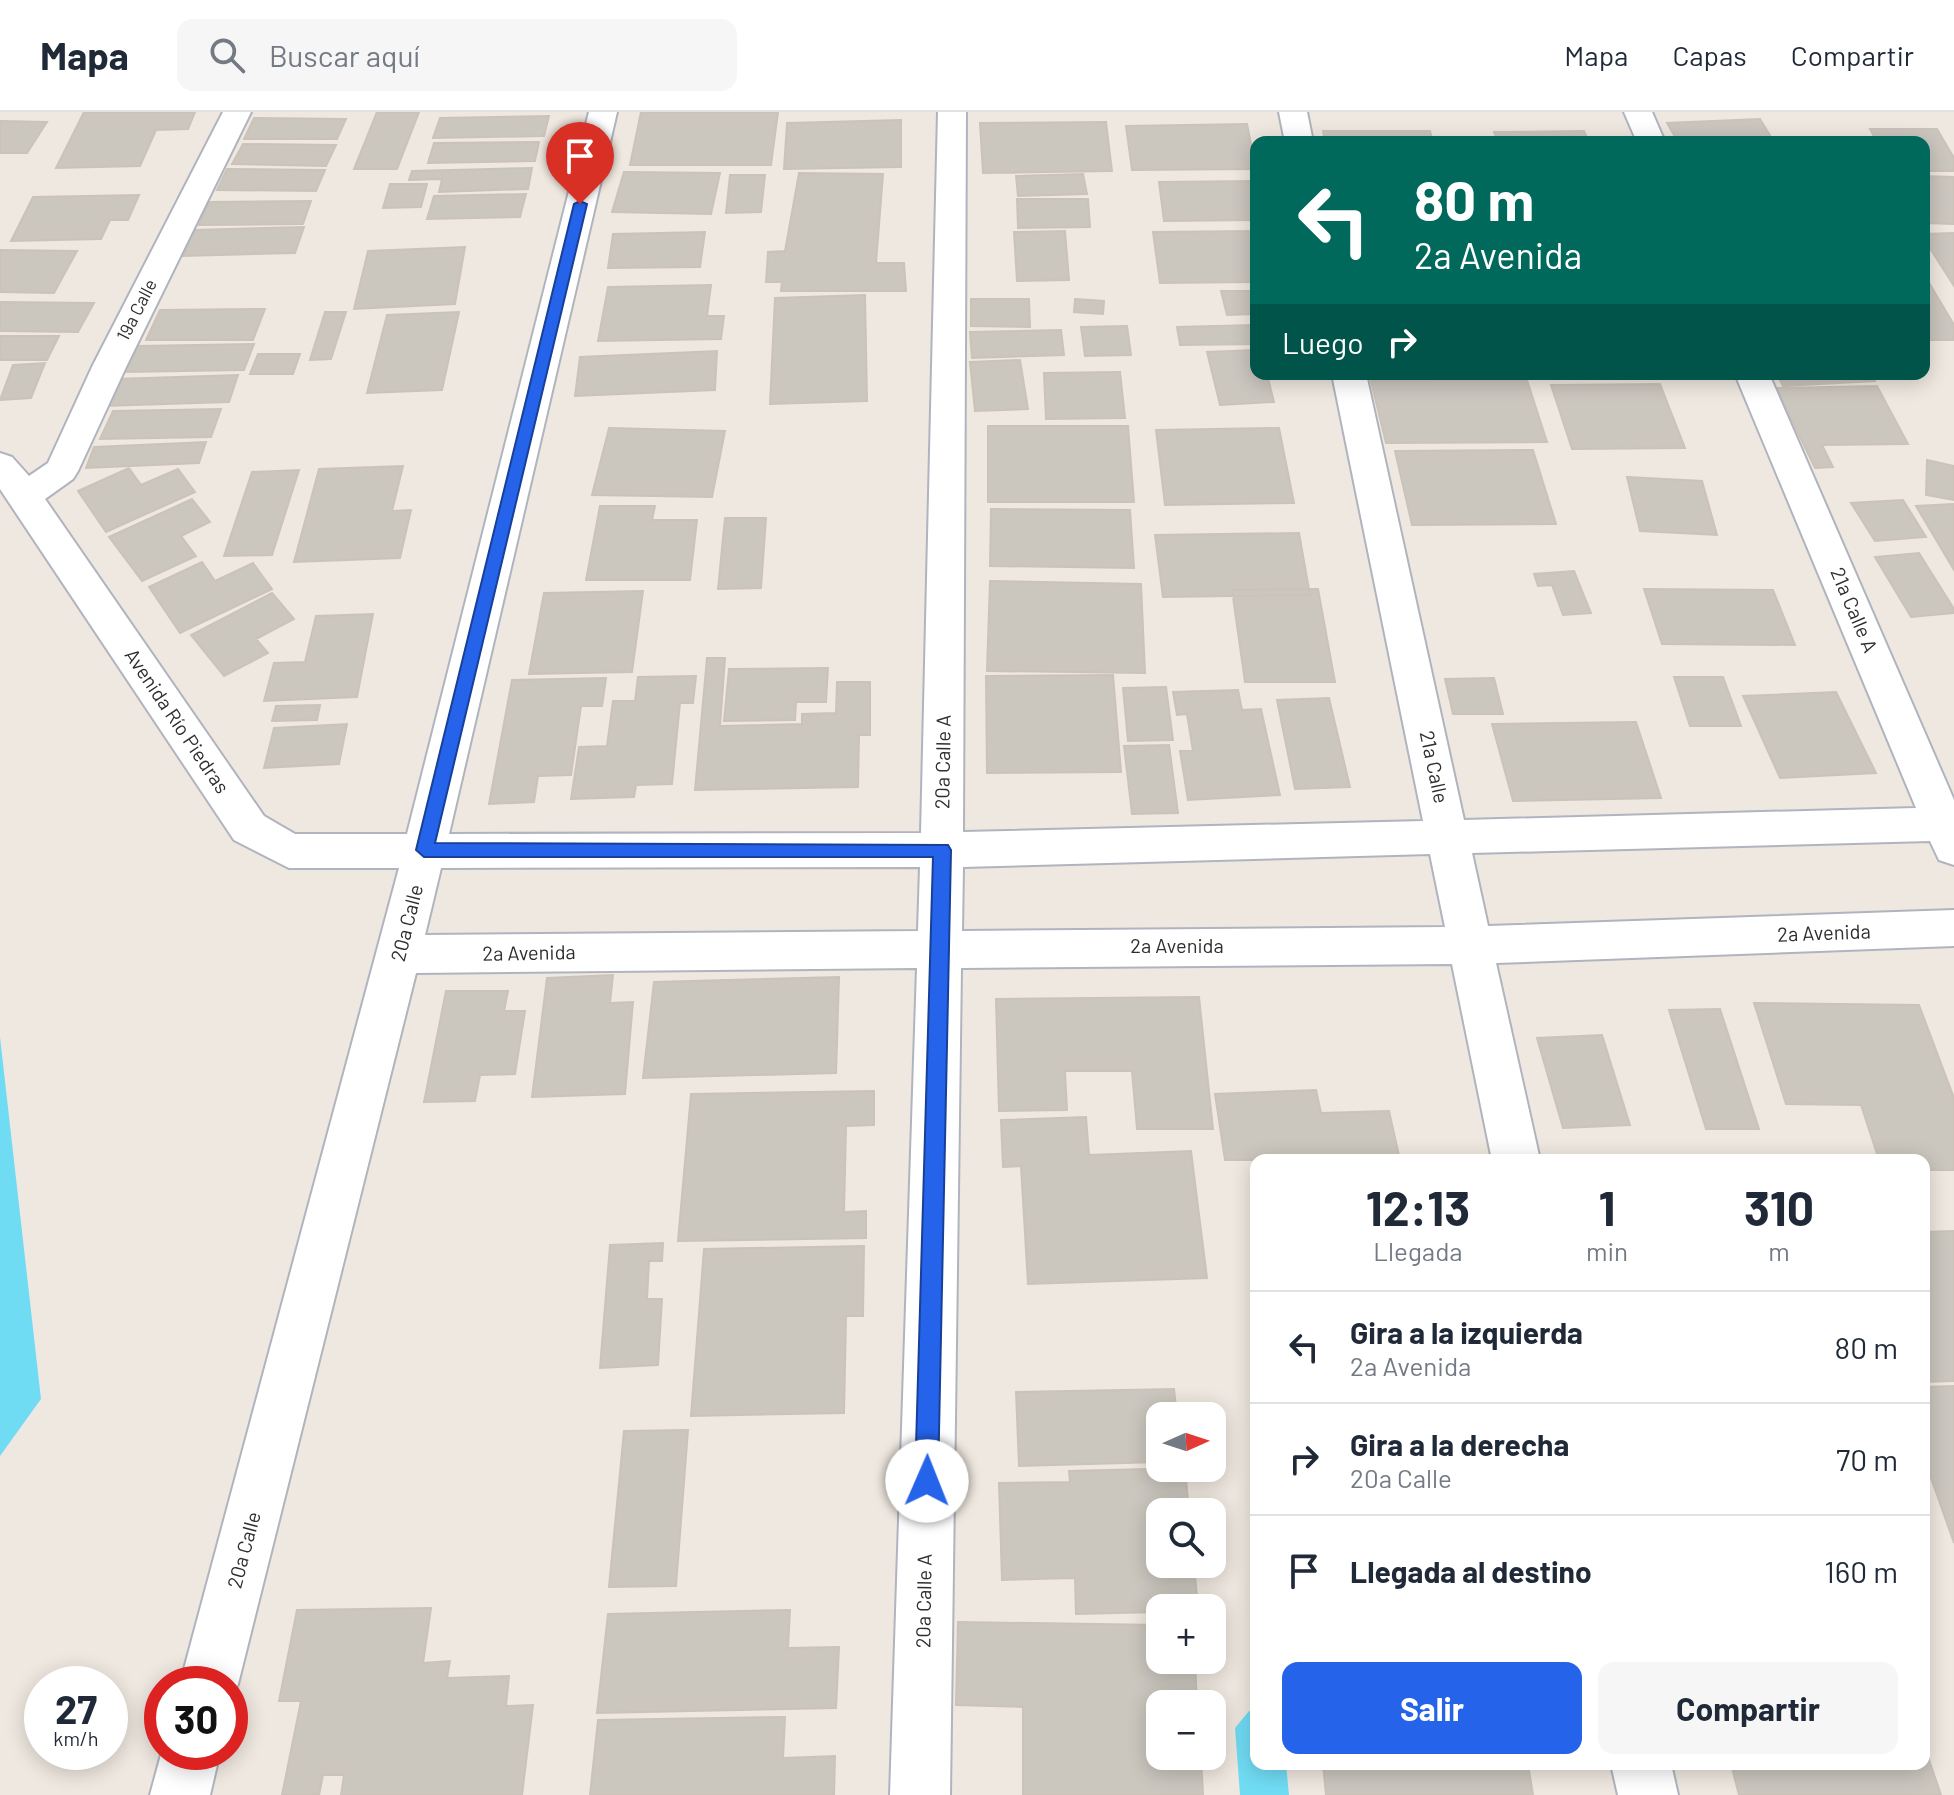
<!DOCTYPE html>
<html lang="es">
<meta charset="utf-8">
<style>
body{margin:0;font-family:Barlow,sans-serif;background:#f6f6f7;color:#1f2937;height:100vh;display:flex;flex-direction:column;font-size:30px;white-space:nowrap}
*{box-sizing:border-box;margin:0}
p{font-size:26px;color:#747a83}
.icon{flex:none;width:44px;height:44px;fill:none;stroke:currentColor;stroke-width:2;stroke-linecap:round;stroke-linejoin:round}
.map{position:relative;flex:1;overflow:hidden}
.details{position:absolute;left:1250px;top:1042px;width:680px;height:616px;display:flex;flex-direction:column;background:#fff;border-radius:16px;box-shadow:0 4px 20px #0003}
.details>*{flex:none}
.hud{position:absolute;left:1250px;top:24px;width:680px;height:244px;border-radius:16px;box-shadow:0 4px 20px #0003;background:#00695c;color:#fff;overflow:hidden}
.needle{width:52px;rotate:87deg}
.tools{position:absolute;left:1146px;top:1290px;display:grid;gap:16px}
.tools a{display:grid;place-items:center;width:80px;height:80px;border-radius:16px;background:#fff;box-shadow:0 4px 20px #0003;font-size:40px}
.speed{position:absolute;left:24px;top:1554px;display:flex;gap:16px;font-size:40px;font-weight:700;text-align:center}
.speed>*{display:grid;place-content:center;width:104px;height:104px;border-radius:50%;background:#fff;box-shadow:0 4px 20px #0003;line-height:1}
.speed small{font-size:20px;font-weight:400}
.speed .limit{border:12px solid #d22;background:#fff;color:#111}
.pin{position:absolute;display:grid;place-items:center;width:68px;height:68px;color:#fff;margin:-82px -34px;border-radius:50% 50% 50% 0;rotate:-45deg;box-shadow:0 0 8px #0007}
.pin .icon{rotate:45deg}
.me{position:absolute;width:88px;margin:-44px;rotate:1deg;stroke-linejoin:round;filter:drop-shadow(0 0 6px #0008)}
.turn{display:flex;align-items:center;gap:28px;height:168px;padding:0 32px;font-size:36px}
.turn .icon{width:104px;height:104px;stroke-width:2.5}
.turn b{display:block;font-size:56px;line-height:68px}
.then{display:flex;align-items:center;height:76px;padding:0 32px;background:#0003;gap:16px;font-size:30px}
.eta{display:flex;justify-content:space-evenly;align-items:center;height:136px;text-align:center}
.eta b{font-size:48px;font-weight:700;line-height:56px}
.cta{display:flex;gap:16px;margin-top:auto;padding:16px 32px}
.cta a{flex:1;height:92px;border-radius:16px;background:#2563eb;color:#fff;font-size:32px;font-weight:700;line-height:92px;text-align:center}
.cta a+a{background:#f6f6f7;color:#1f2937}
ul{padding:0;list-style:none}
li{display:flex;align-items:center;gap:24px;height:112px;padding:0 32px;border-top:2px solid #e0e1e3}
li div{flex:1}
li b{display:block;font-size:30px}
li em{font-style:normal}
header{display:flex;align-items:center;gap:48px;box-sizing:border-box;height:112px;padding:0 40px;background:#fff;border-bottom:2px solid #e0e1e3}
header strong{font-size:38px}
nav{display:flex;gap:44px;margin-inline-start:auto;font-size:28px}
.search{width:560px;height:72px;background:#f6f6f7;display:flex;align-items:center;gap:20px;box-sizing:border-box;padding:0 28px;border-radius:16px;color:#747a83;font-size:30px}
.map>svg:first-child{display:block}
</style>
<header>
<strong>Mapa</strong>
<div class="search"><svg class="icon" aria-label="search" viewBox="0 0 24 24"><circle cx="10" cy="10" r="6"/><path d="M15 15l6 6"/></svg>Buscar aquí</div>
<nav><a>Mapa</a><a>Capas</a><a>Compartir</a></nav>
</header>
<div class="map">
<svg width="1954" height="1683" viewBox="0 0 1954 1683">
<rect width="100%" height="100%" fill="#efe8e0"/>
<path fill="#70dcf4" d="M0,925L41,1287L0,1344Z
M1256,1598V1652H1286L1289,1683H1240L1235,1616L1249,1599Z"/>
<path fill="#cbc6be" stroke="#cbc3b9" stroke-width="2" d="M84,0H195L188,17L156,18L140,54L56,56Z
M377,0H419L397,57H354Z
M641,0H778L771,53H630Z
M549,4L544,24L433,26L440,6Z
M254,6L346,7L337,27H244Z
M1760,7L1774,30H1678L1667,11Z
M901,8V55L784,57L787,11Z
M0,9L47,10L27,41H0Z
M1106,10L1112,59L983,61L980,11Z
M1247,12L1256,57L1132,58L1126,14Z
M1870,17H1937L1954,46V59H1924V30H1877Z
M1323,19H1430L1433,30H1325Z
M1584,19L1589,30H1498L1494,20Z
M539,30L535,49L428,51L434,31Z
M243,32L336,33L326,54L232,52Z
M532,56L528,77L439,80L442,67L409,68L412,59Z
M227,57L325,58L316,79L217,78Z
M624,60L720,61L711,102L612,100Z
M799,61L883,62L876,151H904L906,179H781L782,170H766L768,140L785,139Z
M1083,62L1087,82L1018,84L1016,64Z
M730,63H765L761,100L726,101Z
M1924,64L1954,65V112L1924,111Z
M1256,69V108L1164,109L1159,70Z
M390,72H427L421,95L383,96Z
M526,82L520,105L427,107L434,84Z
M139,83L128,108H110L101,127L11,129L33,85Z
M1017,87H1088L1090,115L1018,116Z
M311,89L303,112L199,113L209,90Z
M304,115L295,141L183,144L194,118Z
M1065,119L1069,168L1017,169L1014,120Z
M1256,119V170L1160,171L1153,120Z
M705,120L700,155L608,156L613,122Z
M1954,121V174L1924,127V122Z
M465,135L455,192L354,197L368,139Z
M0,138L77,139L54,181L0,180Z
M1925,164L1954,213V228H1930L1924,218Z
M711,173L707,204H724L721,227L598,229L608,175Z
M1221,179H1256V202L1227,203Z
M865,183L867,289L770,292L775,186Z
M971,187H1029L1030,215L971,214Z
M1075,187L1104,189L1103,202L1074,200Z
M0,190L94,191L78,220L0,219Z
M265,197L253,228H146L160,198Z
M325,200H346L331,247L310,248Z
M459,200L442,278L367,281L387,203Z
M1255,213L1256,232L1180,233L1177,215Z
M1127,214L1131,243L1085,244L1081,215Z
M1061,218L1064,243L972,246L970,220Z
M0,224H59L47,248H0Z
M254,232L244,258L124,260L136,234Z
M1256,238V262H1267L1274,290L1220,293L1207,240Z
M717,239L715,278L575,284L580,245Z
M258,242H300L293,262H250Z
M1020,248L1028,297L975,299L970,250Z
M45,251L31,286L0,288L13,253Z
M1120,260L1125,306L1046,307L1044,261Z
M1587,262H1670L1671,265L1588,264Z
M1777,262H1871L1875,269L1783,274Z
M238,263L229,290L104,294L115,267Z
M1527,268L1547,330L1386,331L1371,269Z
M1660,272L1685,336L1572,337L1551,273Z
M1877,274L1908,332L1822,333L1833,355L1815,356L1776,276Z
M221,297L211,325L100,327L113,299Z
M988,314H1128L1134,390H988Z
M609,316L725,319L712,385L592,383Z
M1279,316L1294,391L1165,393L1156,318Z
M206,330L199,351L86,356L94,335Z
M1533,338L1556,412L1412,413L1395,339Z
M1927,348L1954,354V388L1926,383Z
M403,354L392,399L411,398L400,446L294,450L319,357Z
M129,356L141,373L178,357L195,380L106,420L78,379Z
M299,358L272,443L224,444L252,360Z
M1627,365L1702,369L1717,423L1640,419Z
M192,387L210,410L181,424L196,444L142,469L109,425Z
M1903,388L1926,425L1875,429L1851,391Z
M1954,392V458L1916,394Z
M600,394H655L652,408H697L690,468H586Z
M991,397L1130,398L1134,456L990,454Z
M725,406H766L761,476L718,477Z
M1299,421L1310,483L1163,485L1155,423Z
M1919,441L1954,497V501L1911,505L1875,445Z
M202,450L215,469L253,451L272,477L180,521L149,475Z
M1574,459L1591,501L1563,503L1552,473L1538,474L1534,462Z
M990,469L1141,472L1145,561L987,559Z
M1318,477L1335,570H1245L1232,478Z
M1644,477L1773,478L1795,533L1662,532Z
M643,479L632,560L529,562L544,481Z
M272,481L294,507L256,527L268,541L224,564L191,523Z
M373,502L357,585L264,589L274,551L305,550L316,504Z
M707,546H725L720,614L802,612V602L836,601L837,570H870V623H859L858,675L695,678Z
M828,556L826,590H796L795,608L724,609L729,557Z
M1113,563L1121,660L987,661L986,564Z
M696,564L693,591H680L672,672L636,673L634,685L571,687L579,635L607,634L613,589H635L638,565Z
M1674,565H1723L1741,614H1690Z
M606,566L602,594H581L571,663L538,664L534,690L489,692L512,568Z
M1494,566L1503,602H1453L1445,567Z
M1166,575L1173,628L1128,629L1123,576Z
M1238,578L1242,598L1261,597L1280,683L1188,688L1180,639H1193L1187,602L1177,603L1173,580Z
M1836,580L1876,661L1780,666L1743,584Z
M1329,586L1350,675L1295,677L1277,588Z
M320,593L317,608L272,609L276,594Z
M1636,610L1661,686L1513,689L1492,612Z
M347,612L339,652L264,656L274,616Z
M1169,633L1178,701L1132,702L1124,634Z
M613,863L610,891L633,890L625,982L532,985L547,866Z
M839,865L836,961L643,966L654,870Z
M446,879H508L504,899H525L515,962L480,963L475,989L424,990Z
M1199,885L1213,1017H1137L1132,959H1065L1067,998L999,999L996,887Z
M1754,891L1919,893L1954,986V1058H1924V1048H1879L1861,993L1786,992Z
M1720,897L1759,1017H1706L1669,898Z
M1602,923L1630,1013L1563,1016L1537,926Z
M1316,978L1321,1001L1389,999L1400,1048H1225L1215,982Z
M874,979V1013L846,1014L844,1100L866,1099V1126L678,1129L691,982Z
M1086,1005L1089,1043L1191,1039L1207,1166L1028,1172L1021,1054L1003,1055L1001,1008Z
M1954,1119V1269L1924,1270V1120Z
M663,1131L662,1149H649L647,1187H662L658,1253L600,1256L610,1133Z
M864,1134L863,1204H846L844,1301L691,1304L704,1137Z
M1954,1274V1431L1924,1346V1275Z
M1174,1277L1177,1304H1160V1350L1019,1354L1016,1280Z
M688,1318L676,1474L609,1475L624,1319Z
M1185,1356L1189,1400H1160V1452H1194L1198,1496H1160V1500L1076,1502L1075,1466L1002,1468L999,1371L1070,1370L1069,1359Z
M431,1496L423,1551L450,1549L447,1566L509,1564L506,1594L533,1593L522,1683H341L344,1663H323L319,1683H282L301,1589H279L297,1498Z
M790,1498L788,1536L839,1535L836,1596L597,1601L608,1502Z
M958,1510L1160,1513V1548H1195L1197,1592H1160V1644H1201L1203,1683H1023V1595L956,1593Z
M785,1605L783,1646L835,1644L834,1683H590L598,1608Z
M1924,1633L1941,1683H1739L1731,1652H1924Z
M1323,1652H1528L1533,1683H1326Z"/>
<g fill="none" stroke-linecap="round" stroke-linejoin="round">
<g stroke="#b0b4be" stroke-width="4">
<path id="minor" d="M223,0H251L126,255L78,359L73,367L45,387L264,704L295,722H407L589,0H617L449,722L921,721L938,0H966L963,720L1423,709L1332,262H1366L1464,708L1916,696L1735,262H1769L1954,688V753L1939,748L1930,729L1472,741L1488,814L1954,798V834L1496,851L1540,1048H1492L1452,852L961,856L950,1683H890L917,856L416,861L238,1572L230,1591V1572H180L399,756H289L234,728L0,377V341L12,345L29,364L48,351L92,255ZM1430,742L1445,815L962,819L963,755ZM920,755L918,819L425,823L441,756Z
M1279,0H1307L1313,30H1285Z
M1624,0H1652L1665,30H1637Z
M162,1639L220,1640L210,1683H150Z
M1611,1652H1671L1678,1683H1618Z"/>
</g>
<use href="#minor" fill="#fff" fill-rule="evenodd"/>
</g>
<path fill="#2563eb" stroke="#184099" stroke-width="2" d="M580,89L587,92L435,731L948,733L951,738L938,1369L934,1377L927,1380L919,1377L915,1369L933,745H424L416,738L574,92Z"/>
<g text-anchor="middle" stroke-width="6" stroke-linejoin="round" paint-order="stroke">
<g font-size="18" fill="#2e2e2e" stroke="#fff">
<text transform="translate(137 198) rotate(-63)" y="6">19a Calle</text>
</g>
<g font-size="20" fill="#2e2e2e" stroke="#fff">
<text transform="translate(1854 498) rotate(67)" y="7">21a Calle A</text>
<text transform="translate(177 609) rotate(56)" y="7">Avenida Río Piedras</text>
<text transform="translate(943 650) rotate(-89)" y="7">20a Calle A</text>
<text transform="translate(1434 655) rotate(78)" y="7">21a Calle</text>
<text transform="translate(407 811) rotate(-76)" y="7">20a Calle</text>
<text transform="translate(1824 821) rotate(-2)" y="7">2a Avenida</text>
<text x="1177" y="841">2a Avenida</text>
<text transform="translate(529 841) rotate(-1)" y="7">2a Avenida</text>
<text transform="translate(244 1438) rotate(-75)" y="7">20a Calle</text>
<text transform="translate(924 1489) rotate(-89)" y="7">20a Calle A</text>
</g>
</g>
</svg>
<div class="tools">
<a><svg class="needle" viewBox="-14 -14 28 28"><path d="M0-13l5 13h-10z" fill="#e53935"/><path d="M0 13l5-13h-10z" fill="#747a83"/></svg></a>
<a><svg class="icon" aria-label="search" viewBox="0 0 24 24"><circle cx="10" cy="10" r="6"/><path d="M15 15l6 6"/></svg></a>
<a>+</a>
<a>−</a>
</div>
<div class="speed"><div>27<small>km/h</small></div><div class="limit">30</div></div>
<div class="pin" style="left:580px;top:92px;background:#d93025"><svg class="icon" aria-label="arrive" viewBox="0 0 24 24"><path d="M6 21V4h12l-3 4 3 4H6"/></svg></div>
<svg class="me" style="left:927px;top:1369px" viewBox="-20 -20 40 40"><circle r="19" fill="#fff"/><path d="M0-13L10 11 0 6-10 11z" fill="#2563eb"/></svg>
<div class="hud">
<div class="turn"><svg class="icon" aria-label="left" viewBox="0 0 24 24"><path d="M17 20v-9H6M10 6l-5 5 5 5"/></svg><div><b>80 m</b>2a Avenida</div></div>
<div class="then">Luego<svg class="icon" aria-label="right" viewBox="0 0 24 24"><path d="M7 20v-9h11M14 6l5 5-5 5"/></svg></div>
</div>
<section class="details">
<div class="eta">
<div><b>12:13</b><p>Llegada</p></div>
<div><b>1</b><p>min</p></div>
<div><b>310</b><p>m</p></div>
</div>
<ul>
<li><svg class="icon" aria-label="left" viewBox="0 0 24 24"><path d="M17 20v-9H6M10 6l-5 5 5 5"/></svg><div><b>Gira a la izquierda</b><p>2a Avenida</p></div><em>80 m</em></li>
<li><svg class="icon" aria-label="right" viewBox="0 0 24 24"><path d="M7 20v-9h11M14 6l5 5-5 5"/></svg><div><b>Gira a la derecha</b><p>20a Calle</p></div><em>70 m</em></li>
<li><svg class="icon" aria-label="arrive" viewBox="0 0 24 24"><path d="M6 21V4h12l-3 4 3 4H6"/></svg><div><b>Llegada al destino</b></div><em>160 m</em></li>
</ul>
<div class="cta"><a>Salir</a><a>Compartir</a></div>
</section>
</div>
